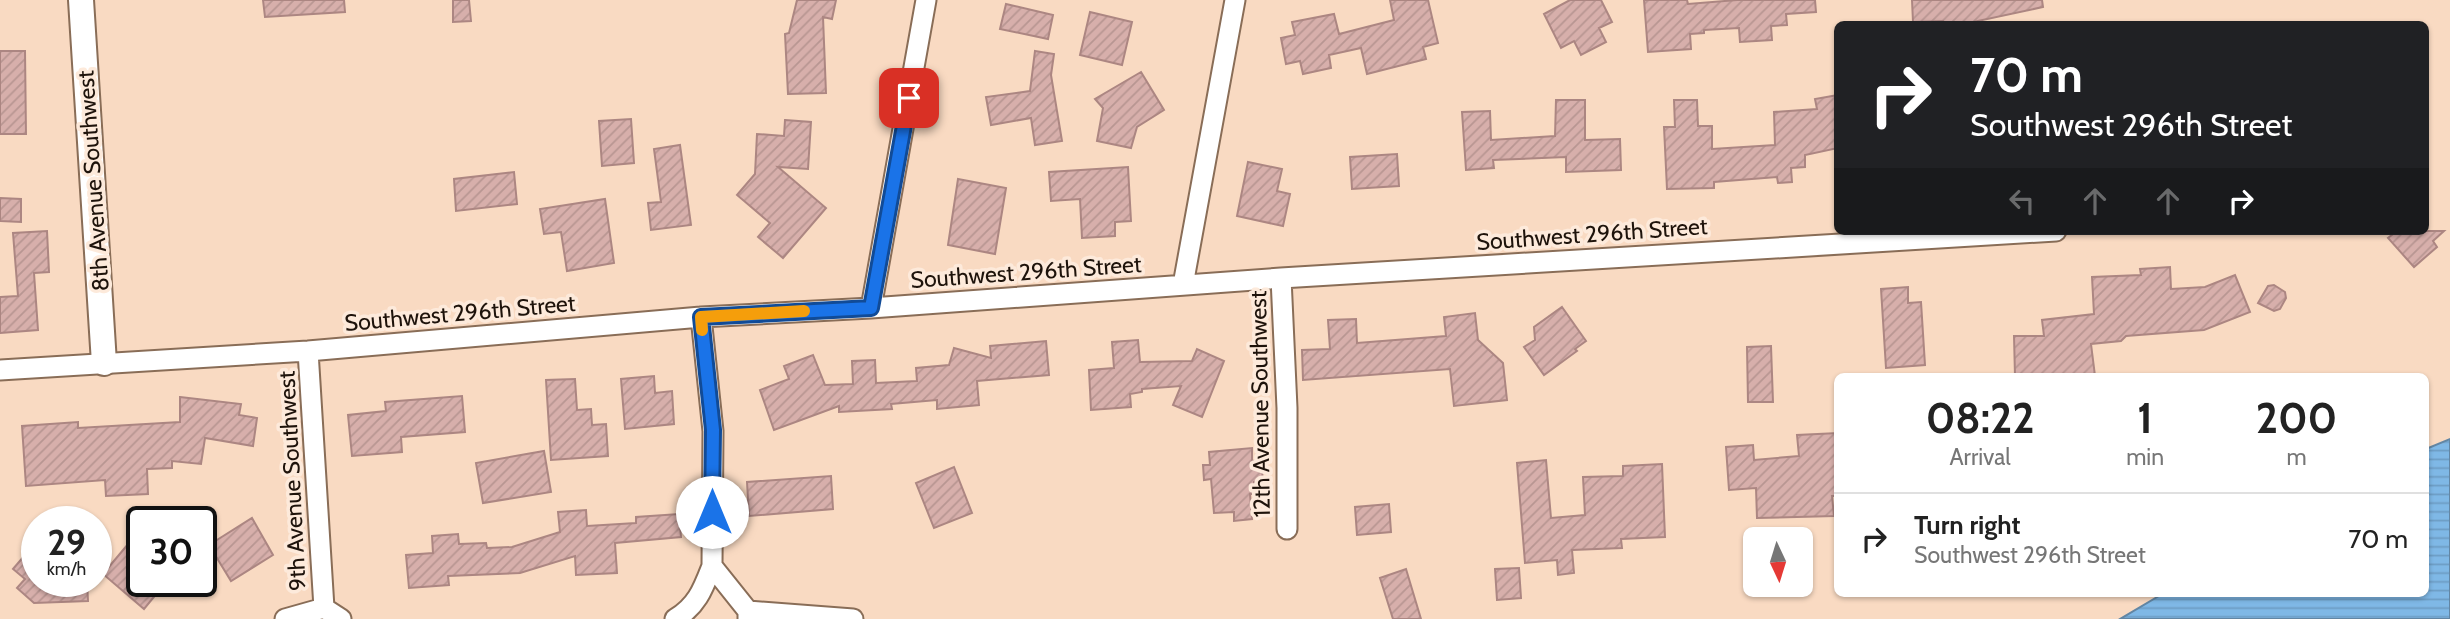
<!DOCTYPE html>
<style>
body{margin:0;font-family:Cabin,sans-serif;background:#f6f6f6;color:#222;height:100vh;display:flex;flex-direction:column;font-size:26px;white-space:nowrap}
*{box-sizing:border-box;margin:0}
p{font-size:23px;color:#767676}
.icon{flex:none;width:38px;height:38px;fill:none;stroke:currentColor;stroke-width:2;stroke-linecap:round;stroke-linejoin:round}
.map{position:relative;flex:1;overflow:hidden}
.sheet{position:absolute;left:1834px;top:373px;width:595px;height:224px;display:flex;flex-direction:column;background:#fff;border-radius:10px;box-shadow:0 2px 5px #0004}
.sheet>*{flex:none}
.hud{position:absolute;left:1834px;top:21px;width:595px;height:214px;border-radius:10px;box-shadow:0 2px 5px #0004;background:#202124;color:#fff;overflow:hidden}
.needle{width:46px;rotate:176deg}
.buttons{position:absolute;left:1743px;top:527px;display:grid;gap:14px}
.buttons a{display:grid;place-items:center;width:70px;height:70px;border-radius:10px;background:#fff;box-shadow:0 2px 5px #0004;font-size:35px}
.speed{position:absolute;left:21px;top:506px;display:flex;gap:14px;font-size:35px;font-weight:700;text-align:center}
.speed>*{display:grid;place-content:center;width:91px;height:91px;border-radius:50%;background:#fff;box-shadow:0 2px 5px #0004;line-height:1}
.speed small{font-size:18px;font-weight:400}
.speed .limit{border:4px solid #111;border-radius:10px;background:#fff;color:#111}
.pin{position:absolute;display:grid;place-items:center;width:60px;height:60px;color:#fff;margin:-30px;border-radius:14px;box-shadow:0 4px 10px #0006}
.me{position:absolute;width:77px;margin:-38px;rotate:0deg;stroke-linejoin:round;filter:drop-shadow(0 0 5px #0008)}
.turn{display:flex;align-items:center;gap:24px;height:147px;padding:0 21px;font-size:32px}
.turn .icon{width:91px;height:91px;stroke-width:2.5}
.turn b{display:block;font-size:49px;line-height:60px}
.lanes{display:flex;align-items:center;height:66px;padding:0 21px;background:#0003;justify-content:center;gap:35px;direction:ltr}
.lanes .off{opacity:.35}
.eta{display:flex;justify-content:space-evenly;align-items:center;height:119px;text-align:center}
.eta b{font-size:42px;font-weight:700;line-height:49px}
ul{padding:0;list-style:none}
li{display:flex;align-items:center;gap:21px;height:91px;padding:0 21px;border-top:2px solid #e0e0e0}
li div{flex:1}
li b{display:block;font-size:26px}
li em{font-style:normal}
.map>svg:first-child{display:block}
</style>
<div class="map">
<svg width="2450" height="619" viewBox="0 0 2450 619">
<defs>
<pattern id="water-rules" width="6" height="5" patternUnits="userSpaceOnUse" patternTransform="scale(1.75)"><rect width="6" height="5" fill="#7fb8e6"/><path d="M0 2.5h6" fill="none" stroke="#6d9dc4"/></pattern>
<pattern id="building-hatch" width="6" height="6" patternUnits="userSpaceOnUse" patternTransform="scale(1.75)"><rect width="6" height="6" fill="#d7afab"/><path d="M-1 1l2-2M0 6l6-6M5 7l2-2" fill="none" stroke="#b89692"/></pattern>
</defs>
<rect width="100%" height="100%" fill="#f9dac2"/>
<path fill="url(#water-rules)" stroke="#6286a4" stroke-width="2" d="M2450,439V619H2120L2164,593H2426V449Z"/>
<path fill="url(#building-hatch)" stroke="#ac8682" stroke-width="2" d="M263,0H344L345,12L265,17Z
M453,0H469L471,21L453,22Z
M797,0H836L832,19L823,17L826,93L788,94L785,34L789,33Z
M1390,0H1428L1438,43L1423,47L1426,59L1367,74L1361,48L1329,55L1331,68L1303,74L1300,61L1286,64L1281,38L1295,35L1292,22L1334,14L1339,34L1394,20Z
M1570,0H1601L1612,22L1599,28L1606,42L1581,55L1574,41L1561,48L1544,14Z
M1644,0H1687L1688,4L1737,0H1815L1816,12L1786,14L1787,25L1771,26L1772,40L1740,42L1739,28L1704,30V33L1690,34L1691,49L1648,52Z
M1912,0H2042L2043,7L1973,22V24H1943V21L1913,22Z
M1006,4L1053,15L1048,39L1000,29Z
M1090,12L1132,22L1122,65L1080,55Z
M0,51H25L26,134H0Z
M1035,51L1054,54L1051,75L1062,141L1035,145L1031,118L991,125L986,97L1030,91Z
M1141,72L1164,110L1137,127L1131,148L1097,141L1103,108L1095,99Z
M1838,95V148L1805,155V167L1791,168L1792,182L1778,183L1777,177L1714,182V188L1667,189L1664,127H1675L1674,100H1697L1698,126H1712V149L1775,145L1774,112L1817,109L1815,99Z
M1556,100H1585V140L1620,139L1621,170L1566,172V157L1493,160L1494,168L1466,170L1462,112L1490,111L1491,140L1555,136Z
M631,119L634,163L602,166L599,121Z
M785,120L811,122L808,169L778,167L826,208L783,258L758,237L770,223L737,195L755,174L757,134L784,136Z
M680,145L691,225L651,230L648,203L661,202L654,149Z
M1397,154L1399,186L1352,189L1350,157Z
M1248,162L1282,169L1277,191L1290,194L1283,226L1237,216Z
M1128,167L1131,221L1115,222V236L1082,238L1080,199L1051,201L1049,172Z
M514,172L517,204L456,211L454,179Z
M958,179L1006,188L995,254L948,245Z
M0,198L21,199V222L0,221Z
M605,199L614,263L567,271L561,232L544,234L540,209Z
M47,231L49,272L34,273L38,330L0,333V297L18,296L13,233Z
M2397,231H2444L2433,241L2437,247L2414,267L2388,238Z
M2170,267L2171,289L2205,287L2235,275L2250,312L2204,330L2126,336L2121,341L2091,344L2095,376H2015L2014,336H2044L2042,320L2094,314L2092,277L2141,275L2140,269Z
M2274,285L2285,292L2286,298L2280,309L2274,311L2258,303L2268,286Z
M1908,287V303L1921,302L1925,365L1886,368L1881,289Z
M1562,307L1586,341L1575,349L1577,351L1544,375L1524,347L1535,340L1534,327Z
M1475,313L1478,340L1503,363L1507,400L1454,406L1450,369L1303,380L1302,350L1330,349L1328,320L1356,319L1357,343L1446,336L1444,317Z
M1138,340L1140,362L1192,361L1197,349L1224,361L1202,417L1173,405L1181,386L1142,389V392L1130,394L1131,407L1091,410L1089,370L1114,368L1112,342Z
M1046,341L1049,375L977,381L979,405L937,409V400L891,404L892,409L839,412V406L774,430L760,390L789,379L784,366L813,355L825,385L853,384L852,361L875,360L876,383L917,381L916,368L949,365L954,348L991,358L990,346Z
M1771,346L1773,402H1748L1747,347Z
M654,376L655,393L672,391L674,424L625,429L621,379Z
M575,379L577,410L591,409L592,425L606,424L608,456L551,460L546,380Z
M462,396L465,432L401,437L402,452L352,456L348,415L386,411L385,402Z
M180,397L241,404L239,415L257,418L253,446L205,438L201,464L172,461V468L147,469L148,494L106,496L105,480L26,486L22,426L78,422V428L180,422Z
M1838,433V496H1832L1834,516L1757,518L1756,488L1729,490L1726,447L1753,445L1754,460L1799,456L1797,435Z
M1252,448V461L1261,460L1263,481L1254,482V494H1250L1252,519L1234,521V512L1214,513L1211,479L1204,480L1203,465H1210L1209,452Z
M544,451L551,492L483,503L476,463Z
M1546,460L1551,518L1585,515L1583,477L1623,476V466L1662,464L1665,537L1621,539L1622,548L1572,550L1574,573L1558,575L1557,560L1525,563L1517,463Z
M954,467L972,513L934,528L916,483Z
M831,476L833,509L749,516L747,482Z
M1389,504L1391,532L1357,535L1355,507Z
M586,510L587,526L636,523V517L679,514L681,537L615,543L617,573L576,575L575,556L520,573L448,576L449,585L409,588L406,555L433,553L432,536L458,534L459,544L486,543L487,548L512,547L560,532L558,512Z
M252,518L273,555L231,581L209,545Z
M37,541V581H87L88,601L34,603L17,588L25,579L13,569Z
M129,543L142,553V581H167L144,609L103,574Z
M1519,568L1521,598L1497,600L1495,569Z
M1406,569L1421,619H1393L1380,578Z"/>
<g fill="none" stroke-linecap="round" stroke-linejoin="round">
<g stroke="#896d57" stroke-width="23">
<path id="minor" d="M1281,278L1287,408V529
M1183,285L1235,0
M871,308L926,0
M701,317L713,431L712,566L748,611V619
M308,351L324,608
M0,370L308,351L701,317L871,308L1281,278L2056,231
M748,611L853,619
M285,619L324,608L341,619
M675,619C697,606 703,589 712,566"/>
</g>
<g stroke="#896d57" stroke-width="28">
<path id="tertiary" d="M81,0L104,363"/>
</g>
<use href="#minor" stroke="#fff" stroke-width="19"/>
<use href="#tertiary" stroke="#fff" stroke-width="24"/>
</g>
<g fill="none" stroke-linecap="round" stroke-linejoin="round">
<g stroke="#114b97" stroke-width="18">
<path id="route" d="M712,512L713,430L701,317L871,308L909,98"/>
</g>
<use href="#route" stroke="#1a73e8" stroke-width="12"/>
<path stroke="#f59e0b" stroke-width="12" d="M702,330L701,317L804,311"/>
</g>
<g text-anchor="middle" stroke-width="7" stroke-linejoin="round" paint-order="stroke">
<g font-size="23" fill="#1e130b" stroke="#fdeadb">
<text transform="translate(93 181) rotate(-94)" y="8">8th Avenue Southwest</text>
<text transform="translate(1592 234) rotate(-4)" y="8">Southwest 296th Street</text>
<text transform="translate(1026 272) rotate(-4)" y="8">Southwest 296th Street</text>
<text transform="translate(460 313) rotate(-5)" y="8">Southwest 296th Street</text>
<text transform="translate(1260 404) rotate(-91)" y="8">12th Avenue Southwest</text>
<text transform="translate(292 481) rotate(-93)" y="8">9th Avenue Southwest</text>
</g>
</g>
</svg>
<div class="buttons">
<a><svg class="needle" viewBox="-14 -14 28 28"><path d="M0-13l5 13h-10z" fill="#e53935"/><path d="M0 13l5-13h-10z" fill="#767676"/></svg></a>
</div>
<div class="speed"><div>29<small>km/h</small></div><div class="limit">30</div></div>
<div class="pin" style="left:909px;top:98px;background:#d93025"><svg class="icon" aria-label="arrive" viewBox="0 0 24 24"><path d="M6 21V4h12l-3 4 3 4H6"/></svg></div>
<svg class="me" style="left:712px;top:512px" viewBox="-20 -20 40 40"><circle r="19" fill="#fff"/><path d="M0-13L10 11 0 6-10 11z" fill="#1a73e8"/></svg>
<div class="hud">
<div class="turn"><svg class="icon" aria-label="right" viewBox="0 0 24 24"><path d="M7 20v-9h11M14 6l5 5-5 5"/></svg><div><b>70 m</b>Southwest 296th Street</div></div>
<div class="lanes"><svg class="icon off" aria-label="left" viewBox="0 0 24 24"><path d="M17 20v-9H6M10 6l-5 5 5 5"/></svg><svg class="icon off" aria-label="ahead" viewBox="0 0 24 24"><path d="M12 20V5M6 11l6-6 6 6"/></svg><svg class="icon off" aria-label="ahead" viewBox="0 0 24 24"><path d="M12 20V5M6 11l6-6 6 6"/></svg><svg class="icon" aria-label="right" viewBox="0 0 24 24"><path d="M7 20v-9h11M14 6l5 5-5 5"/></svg></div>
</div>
<section class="sheet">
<div class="eta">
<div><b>08:22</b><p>Arrival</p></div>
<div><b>1</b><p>min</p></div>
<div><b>200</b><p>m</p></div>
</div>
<ul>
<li><svg class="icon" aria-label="right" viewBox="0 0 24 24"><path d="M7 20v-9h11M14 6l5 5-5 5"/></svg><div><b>Turn right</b><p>Southwest 296th Street</p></div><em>70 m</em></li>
</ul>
</section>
</div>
